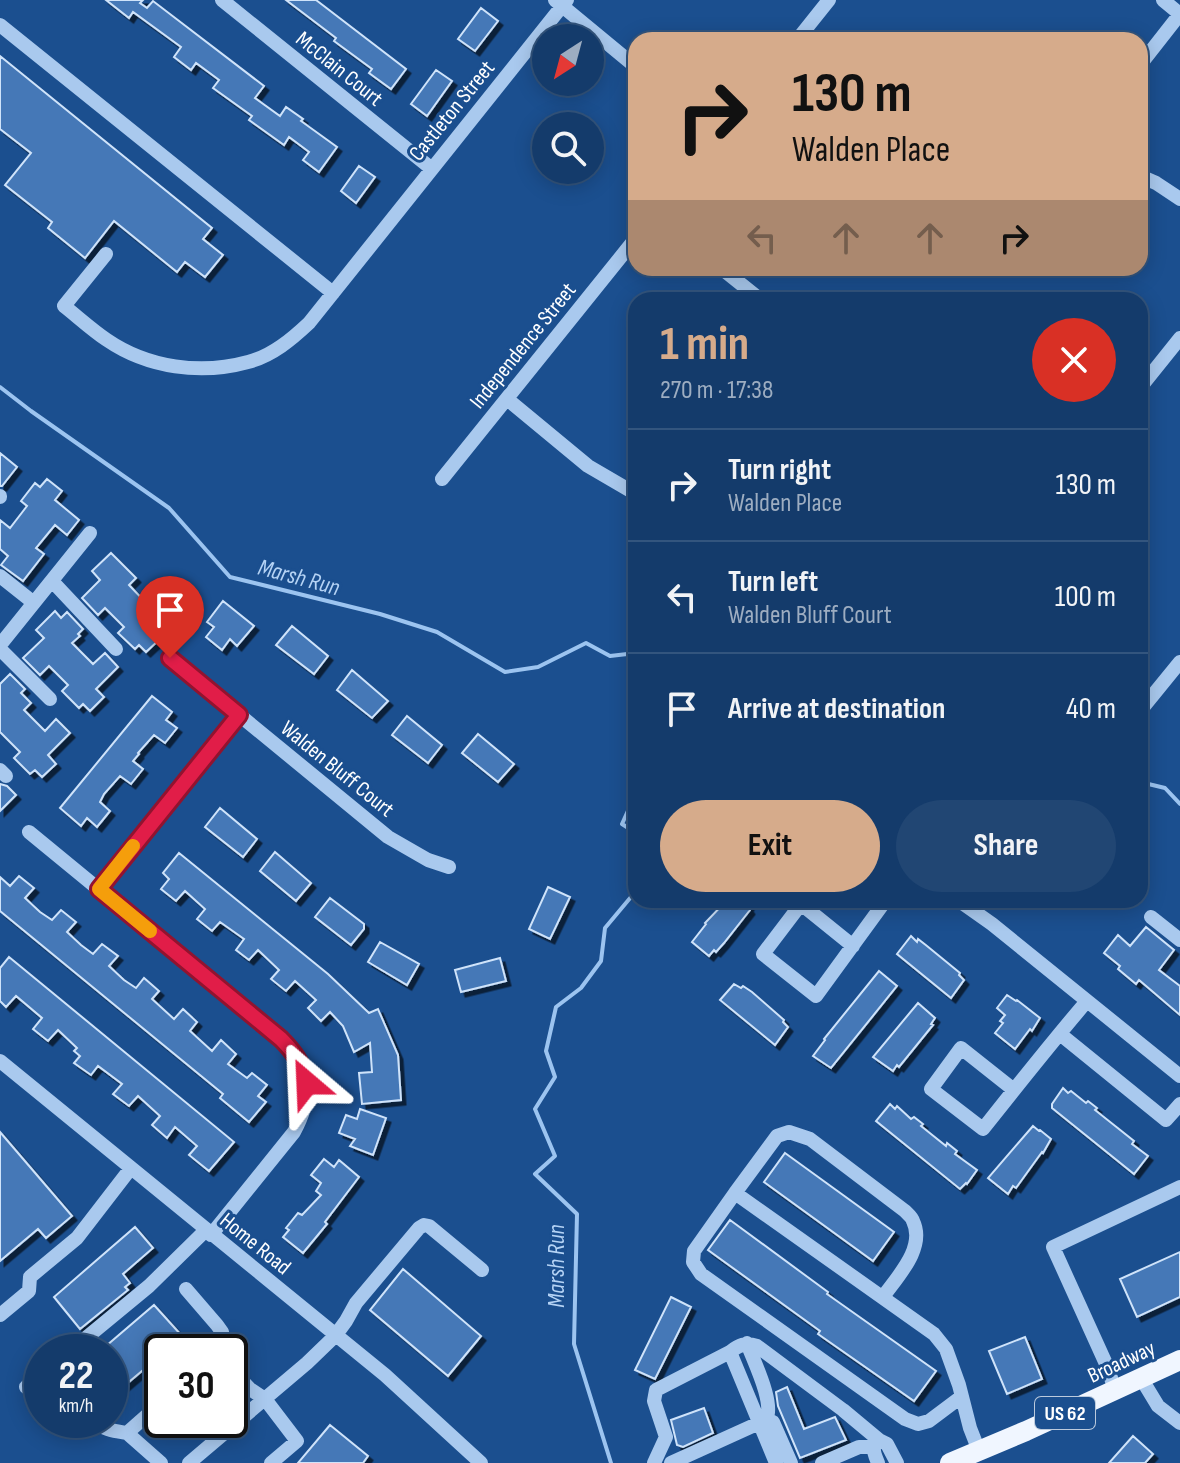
<!DOCTYPE html>
<meta charset="utf-8">
<style>
body{margin:0;font-family:"Sofia Sans Condensed",sans-serif;background:#214673;color:#f1f3f6;height:100vh;display:flex;flex-direction:column;font-size:30px;white-space:nowrap}
*{box-sizing:border-box;margin:0}
p{font-size:26px;color:#9dadc1}
.icon{flex:none;width:44px;height:44px;fill:none;stroke:currentColor;stroke-width:2;stroke-linecap:round;stroke-linejoin:round}
.map{position:relative;flex:1;overflow:hidden}
.drawer{position:absolute;left:628px;top:292px;width:520px;height:616px;display:flex;flex-direction:column;background:#143b6b;border-radius:24px;box-shadow:0 4px 20px #0003,0 0 0 2px #33557e}
.drawer>*{flex:none}
.top-card{position:absolute;left:628px;top:32px;width:520px;height:244px;border-radius:24px;box-shadow:0 4px 20px #0003,0 0 0 2px #33557e;background:#d6ab8b;color:#111;overflow:hidden}
.needle{width:52px;rotate:216deg}
.controls{position:absolute;left:532px;top:24px;display:grid;gap:16px}
.controls a{display:grid;place-items:center;width:72px;height:72px;border-radius:50%;background:#143b6b;box-shadow:0 4px 20px #0003,0 0 0 2px #33557e;font-size:40px}
.speed{position:absolute;left:24px;top:1334px;display:flex;gap:16px;font-size:40px;font-weight:700;text-align:center}
.speed>*{display:grid;place-content:center;width:104px;height:104px;border-radius:50%;background:#143b6b;box-shadow:0 4px 20px #0003,0 0 0 2px #33557e;line-height:1}
.speed small{font-size:20px;font-weight:400}
.speed .limit{border:4px solid #111;border-radius:12px;background:#fff;color:#111}
.pin{position:absolute;display:grid;place-items:center;width:68px;height:68px;color:#fff;margin:-82px -34px;border-radius:50% 50% 50% 0;rotate:-45deg;box-shadow:0 0 8px #0007}
.pin .icon{rotate:45deg}
.me{position:absolute;width:88px;margin:-44px;rotate:334deg;stroke-linejoin:round;filter:drop-shadow(0 0 6px #0008)}
.turn{display:flex;align-items:center;gap:28px;height:168px;padding:0 32px;font-size:36px}
.turn .icon{width:104px;height:104px;stroke-width:2.5}
.turn b{display:block;font-size:56px;line-height:68px}
.lanes{display:flex;align-items:center;height:76px;padding:0 32px;background:#0003;justify-content:center;gap:40px;direction:ltr}
.lanes .off{opacity:.35}
.round{display:grid;place-items:center;flex:none;width:84px;height:84px;border-radius:42px;background:#214673}
.overview{display:flex;align-items:center;justify-content:space-between;height:136px;padding:0 32px}
h1{font-size:48px;font-weight:700;line-height:60px;color:#d6ab8b}
.primary-button{display:flex;gap:16px;margin-top:auto;padding:16px 32px}
.primary-button a{flex:1;height:92px;border-radius:48px;background:#d6ab8b;color:#111;font-size:32px;font-weight:700;line-height:92px;text-align:center}
.primary-button a+a{background:#214673;color:#f1f3f6}
ul{padding:0;list-style:none}
li{display:flex;align-items:center;gap:24px;height:112px;padding:0 32px;border-top:2px solid #33557e}
li div{flex:1}
li b{display:block;font-size:30px}
li em{font-style:normal}
.map>svg:first-child{display:block}
</style>
<div class="map">
<svg width="1180" height="1463" viewBox="0 0 1180 1463">
<defs>
<filter id="shadow"><feDropShadow dx="4.5" dy="4.5" stdDeviation="0" flood-color="#0009"/></filter>
</defs>
<rect width="100%" height="100%" fill="#1b4f8f"/>
<g fill="none" stroke-linecap="round" stroke-linejoin="round">
<path stroke="#9cc4f0" stroke-width="4" d="M0,387L31,411L169,508L230,577L380,614L437,632L505,672L538,667L586,643L610,656L636,653
M636,777L634,781L636,785
M1140,782L1165,788L1180,804
M636,793L622,824L636,833
M611,1463L574,1344L577,1214L535,1174L555,1156L535,1109L555,1077L546,1051L556,1007L581,988L601,961L605,928L636,891"/>
</g>
<path fill="#4478b7" stroke="#cfe3fa" stroke-width="2" filter="url(#shadow)" d="M106,0H143L140,3L147,8L153,1L264,86L255,98L280,116L286,107L303,119L301,121L337,147L319,172L303,160L309,152L289,137L284,145L249,120L252,116L213,88L219,80L196,63L191,70L174,57L181,47L133,12L129,18Z
M286,0H316L406,69L391,89L369,73L372,69L334,41L336,38Z
M481,8L498,21L475,51L458,39Z
M0,56L212,228L203,239L223,255L205,277L185,262L177,272L114,221L85,258L48,228L52,222L5,185L31,153L0,129Z
M436,70L452,81L427,116L411,104Z
M359,166L375,177L356,203L341,191Z
M0,453L17,467L2,486H0Z
M47,479L62,491L55,500L79,520L67,535L55,525L36,548L44,554L23,581L1,565L8,556L0,549V520L10,528L27,506L21,501L35,483L40,487Z
M111,553L136,578L129,585L149,606L161,595L175,609L152,631L160,639L146,652L139,645L135,649L118,633L124,627L105,608L98,615L82,598L100,580L92,571Z
M223,601L254,626L237,646L230,639L222,650L206,637L214,627L207,622Z
M55,611L61,618L67,612L83,629L78,634L80,636L72,643L93,664L105,653L118,667L96,689L104,697L90,711L83,704L79,708L62,691L68,685L49,666L40,675L23,658L44,638L36,630Z
M292,626L328,656L314,674L276,645Z
M352,670L388,701L372,718L337,690Z
M10,674L25,689L21,693L31,703L24,710L45,731L56,719L70,733L48,755L56,764L42,777L35,770L30,774L14,758L20,752L0,732V684Z
M152,696L172,712L166,720L177,728L165,743L154,735L138,753L139,754L133,761L143,769L131,784L120,776L104,794L100,802L110,811L97,827L87,818L81,826L60,808Z
M407,716L442,745L428,763L392,735Z
M478,734L514,764L498,782L462,753Z
M0,784L7,786L16,795L0,811Z
M220,808L257,839L243,857L205,827Z
M275,852L311,883L296,901L260,871Z
M179,853L328,974L369,1013L378,1009L398,1055L401,1100L362,1104L359,1073L372,1072L370,1043L354,1052L343,1026L330,1012L321,1021L308,1008L316,1000L295,981L286,991L271,979L279,970L258,950L249,960L236,950L244,939L220,922L212,931L197,919L205,909L185,891L176,901L161,889L169,879L163,873Z
M19,876L34,888L25,898L40,912L52,920L61,910L76,922L67,932L81,945L93,954L102,944L118,956L109,966L124,980L136,988L144,978L159,991L152,999L174,1019L183,1009L197,1022L190,1031L212,1051L221,1040L236,1054L228,1064L247,1078L252,1073L267,1085L258,1096L266,1102L249,1122L220,1098L223,1094L0,911V877L10,886Z
M548,887L570,897L550,939L529,929Z
M330,898L364,924V929L351,945L315,917Z
M727,900H753L748,907L750,910L724,943L716,952L714,950L709,956L692,942L706,924L705,923Z
M1146,927L1174,950L1159,970L1180,986V1015L1139,980L1136,984L1118,969L1120,966L1104,953L1118,935L1130,946Z
M911,936L917,942L918,939L927,946L960,973L959,975L964,980L951,998L897,954Z
M380,942L419,964L407,985L368,962Z
M9,957L234,1142L209,1171L189,1155L197,1146L175,1127L167,1138L152,1125L160,1116L138,1096L129,1106L113,1094L122,1084L98,1066L91,1075L74,1063L80,1056L74,1051L77,1048L58,1030L48,1041L33,1029L42,1018L16,996L6,1007L0,1001V968Z
M500,958L506,981L461,992L455,970Z
M879,971L897,986L831,1068L813,1056L825,1040L824,1039Z
M734,984L741,988L743,986L752,992L784,1020L783,1022L788,1027L775,1045L720,1000Z
M1007,995L1016,1001L1017,1000L1040,1018L1032,1031L1030,1029L1015,1049L995,1033L1003,1023L1000,1021L1005,1015L997,1008Z
M918,1003L935,1018L931,1024L933,1025L899,1067L897,1065L893,1071L873,1057Z
M1063,1088L1068,1093L1071,1091L1086,1103L1088,1101L1097,1108L1095,1110L1134,1141L1132,1144L1148,1156L1134,1174L1052,1108V1104Z
M890,1104L895,1109L897,1106L911,1119L914,1117L923,1124L921,1126L946,1146L947,1143L957,1151L955,1154L977,1170L967,1184L966,1183L960,1189L876,1121Z
M360,1109L386,1118L373,1155L350,1146L355,1139L339,1133L346,1115L357,1119Z
M1033,1126L1039,1131L1040,1130L1051,1139L1043,1153L1042,1152L1016,1188L1013,1186L1008,1194L988,1178Z
M0,1132L72,1216L46,1238L38,1229L0,1261Z
M785,1153L894,1232L873,1261L764,1182Z
M324,1159L334,1167L339,1160L359,1177L325,1222L327,1224L303,1253L283,1237L289,1230L286,1228L298,1213L302,1215L321,1195L316,1191L321,1183L311,1175Z
M730,1220L828,1292L827,1294L936,1371L914,1401L818,1334L820,1331L708,1250Z
M135,1227L153,1248L123,1274L130,1283L125,1287L128,1290L80,1329L54,1297Z
M1180,1252V1297L1137,1317L1120,1279Z
M403,1269L481,1336L448,1376L370,1310Z
M671,1297L691,1307L655,1379L635,1370Z
M154,1305L182,1336L162,1352V1354L110,1398V1352H99Z
M1025,1337L1042,1379L1007,1394L989,1351Z
M787,1387L804,1429L835,1417L846,1440L800,1458L778,1406L776,1392Z
M704,1408L713,1433L683,1447L677,1445L671,1420Z
M330,1425L368,1456L363,1463H298Z
M1133,1436L1153,1454L1145,1463H1109Z"/>
<g fill="none" stroke-linecap="round" stroke-linejoin="round">
<path stroke="#a9c9ee" stroke-width="14" d="M222,0L432,169
M555,0L636,67
M1163,0L1180,14
M0,25L333,293
M797,40L829,0
M1140,65L1180,14
M1140,176L1156,183L1180,199
M106,254L64,306C78,317 92,330 107,340C148,368 201,375 248,362C272,356 292,339 309,323L567,0
M721,268L761,300
M1140,388L1180,338
M507,399L588,466L636,494
M442,479L636,238
M0,497V496
M0,576L34,603
M52,581L116,649
M0,645L90,533
M0,649L50,699
M170,658L388,837L428,860L449,867
M1140,711L1180,662
M0,770L6,776
M29,832L281,1039C311,1069 314,1095 294,1132L211,1235
M99,889L239,715
M958,900L992,924L1180,1076
M1151,917L1180,940
M853,946L801,904L763,954L816,996L886,900
M1060,1034L1166,1120L1180,1104
M0,1061L385,1375L481,1463
M1014,1090L961,1048L931,1089L983,1129C1017,1086 1051,1043 1087,1001
M735,1193L777,1136L789,1132L810,1139L905,1211C908,1214 912,1217 913,1221C926,1248 897,1277 883,1297
M186,1289L217,1325L222,1332L224,1342L217,1352
M0,1315L29,1291L30,1277L77,1238L131,1168
M747,1343C754,1362 775,1403 766,1420
M69,1352L149,1286L206,1230
M730,1352C739,1345 745,1342 757,1346L843,1410L879,1440
M230,1368L250,1389L265,1399L297,1441L271,1463
M1141,1378L1158,1406L1180,1423
M26,1387L42,1374
M1115,1390L1107,1366L1053,1247L1180,1187
M961,1397L929,1421L918,1424L905,1419L701,1274L693,1262L694,1251L735,1193L934,1334L946,1349L959,1385L970,1428L979,1451
M94,1420C103,1430 114,1431 127,1433
M161,1463L127,1433L162,1402
M189,1463L307,1363L335,1336L346,1321L356,1303L419,1228L424,1225L429,1226L482,1270
M654,1463L666,1437L654,1401L656,1390L730,1352L776,1463
M671,1463L766,1420L773,1422L791,1463
M822,1463L859,1447H873
M878,1463C875,1455 870,1447 879,1440L887,1444L897,1463"/>
<path stroke="#f0f6ff" stroke-width="20" d="M950,1463L1026,1431L1180,1360"/>
</g>
<g fill="none" stroke-linecap="round" stroke-linejoin="round">
<g stroke="#92132f" stroke-width="20">
<path id="route" d="M170,658L239,715L99,889L281,1039C295,1053 302,1064 307,1083"/>
</g>
<use href="#route" stroke="#e11d48" stroke-width="14"/>
<path stroke="#f59e0b" stroke-width="14" d="M133,846L99,889L150,931"/>
</g>
<g text-anchor="middle" stroke-width="6" stroke-linejoin="round" paint-order="stroke">
<rect fill="#1b4f8f" stroke="#bbcadd" stroke-width="2" x="1035" y="1397" width="60" height="32" rx="6"/>
<g font-size="20" font-weight="bold" fill="#fff">
<text x="1065" y="1420">US 62</text>
</g>
<g font-size="22" fill="#fff" stroke="#1b4f8f">
<text transform="translate(340 68) rotate(39)" y="8">McClain Court</text>
<text transform="translate(451 110) rotate(-51)" y="8">Castleton Street</text>
<text transform="translate(522 345) rotate(-51)" y="8">Independence Street</text>
<text transform="translate(338 768) rotate(39)" y="8">Walden Bluff Court</text>
<text transform="translate(256 1243) rotate(39)" y="8">Home Road</text>
<text transform="translate(1121 1361) rotate(-25)" y="8">Broadway</text>
</g>
<g font-size="24" font-style="italic" fill="#b5d3f5" stroke="#1b4f8f">
<text transform="translate(299 577) rotate(15)" y="8">Marsh Run</text>
<text transform="translate(556 1266) rotate(-90)" y="8">Marsh Run</text>
</g>
</g>
</svg>
<div class="controls">
<a><svg class="needle" viewBox="-14 -14 28 28"><path d="M0-13l5 13h-10z" fill="#e53935"/><path d="M0 13l5-13h-10z" fill="#9dadc1"/></svg></a>
<a><svg class="icon" aria-label="search" viewBox="0 0 24 24"><circle cx="10" cy="10" r="6"/><path d="M15 15l6 6"/></svg></a>
</div>
<div class="speed"><div>22<small>km/h</small></div><div class="limit">30</div></div>
<div class="pin" style="left:170px;top:658px;background:#d93025"><svg class="icon" aria-label="arrive" viewBox="0 0 24 24"><path d="M6 21V4h12l-3 4 3 4H6"/></svg></div>
<svg class="me" style="left:307px;top:1083px" viewBox="-20 -20 40 40"><path d="M0-17L14 15 0 8-14 15z" fill="#e11d48" stroke="#fff" stroke-width="4"/></svg>
<div class="top-card">
<div class="turn"><svg class="icon" aria-label="right" viewBox="0 0 24 24"><path d="M7 20v-9h11M14 6l5 5-5 5"/></svg><div><b>130 m</b>Walden Place</div></div>
<div class="lanes"><svg class="icon off" aria-label="left" viewBox="0 0 24 24"><path d="M17 20v-9H6M10 6l-5 5 5 5"/></svg><svg class="icon off" aria-label="ahead" viewBox="0 0 24 24"><path d="M12 20V5M6 11l6-6 6 6"/></svg><svg class="icon off" aria-label="ahead" viewBox="0 0 24 24"><path d="M12 20V5M6 11l6-6 6 6"/></svg><svg class="icon" aria-label="right" viewBox="0 0 24 24"><path d="M7 20v-9h11M14 6l5 5-5 5"/></svg></div>
</div>
<section class="drawer">
<div class="overview"><div><h1>1 min</h1><p>270 m · 17:38</p></div><a class="round" style="background:#d93025;color:#fff"><svg class="icon" aria-label="close" viewBox="0 0 24 24"><path d="M6 6l12 12M18 6L6 18"/></svg></a></div>
<ul>
<li><svg class="icon" aria-label="right" viewBox="0 0 24 24"><path d="M7 20v-9h11M14 6l5 5-5 5"/></svg><div><b>Turn right</b><p>Walden Place</p></div><em>130 m</em></li>
<li><svg class="icon" aria-label="left" viewBox="0 0 24 24"><path d="M17 20v-9H6M10 6l-5 5 5 5"/></svg><div><b>Turn left</b><p>Walden Bluff Court</p></div><em>100 m</em></li>
<li><svg class="icon" aria-label="arrive" viewBox="0 0 24 24"><path d="M6 21V4h12l-3 4 3 4H6"/></svg><div><b>Arrive at destination</b></div><em>40 m</em></li>
</ul>
<div class="primary-button"><a>Exit</a><a>Share</a></div>
</section>
</div>
